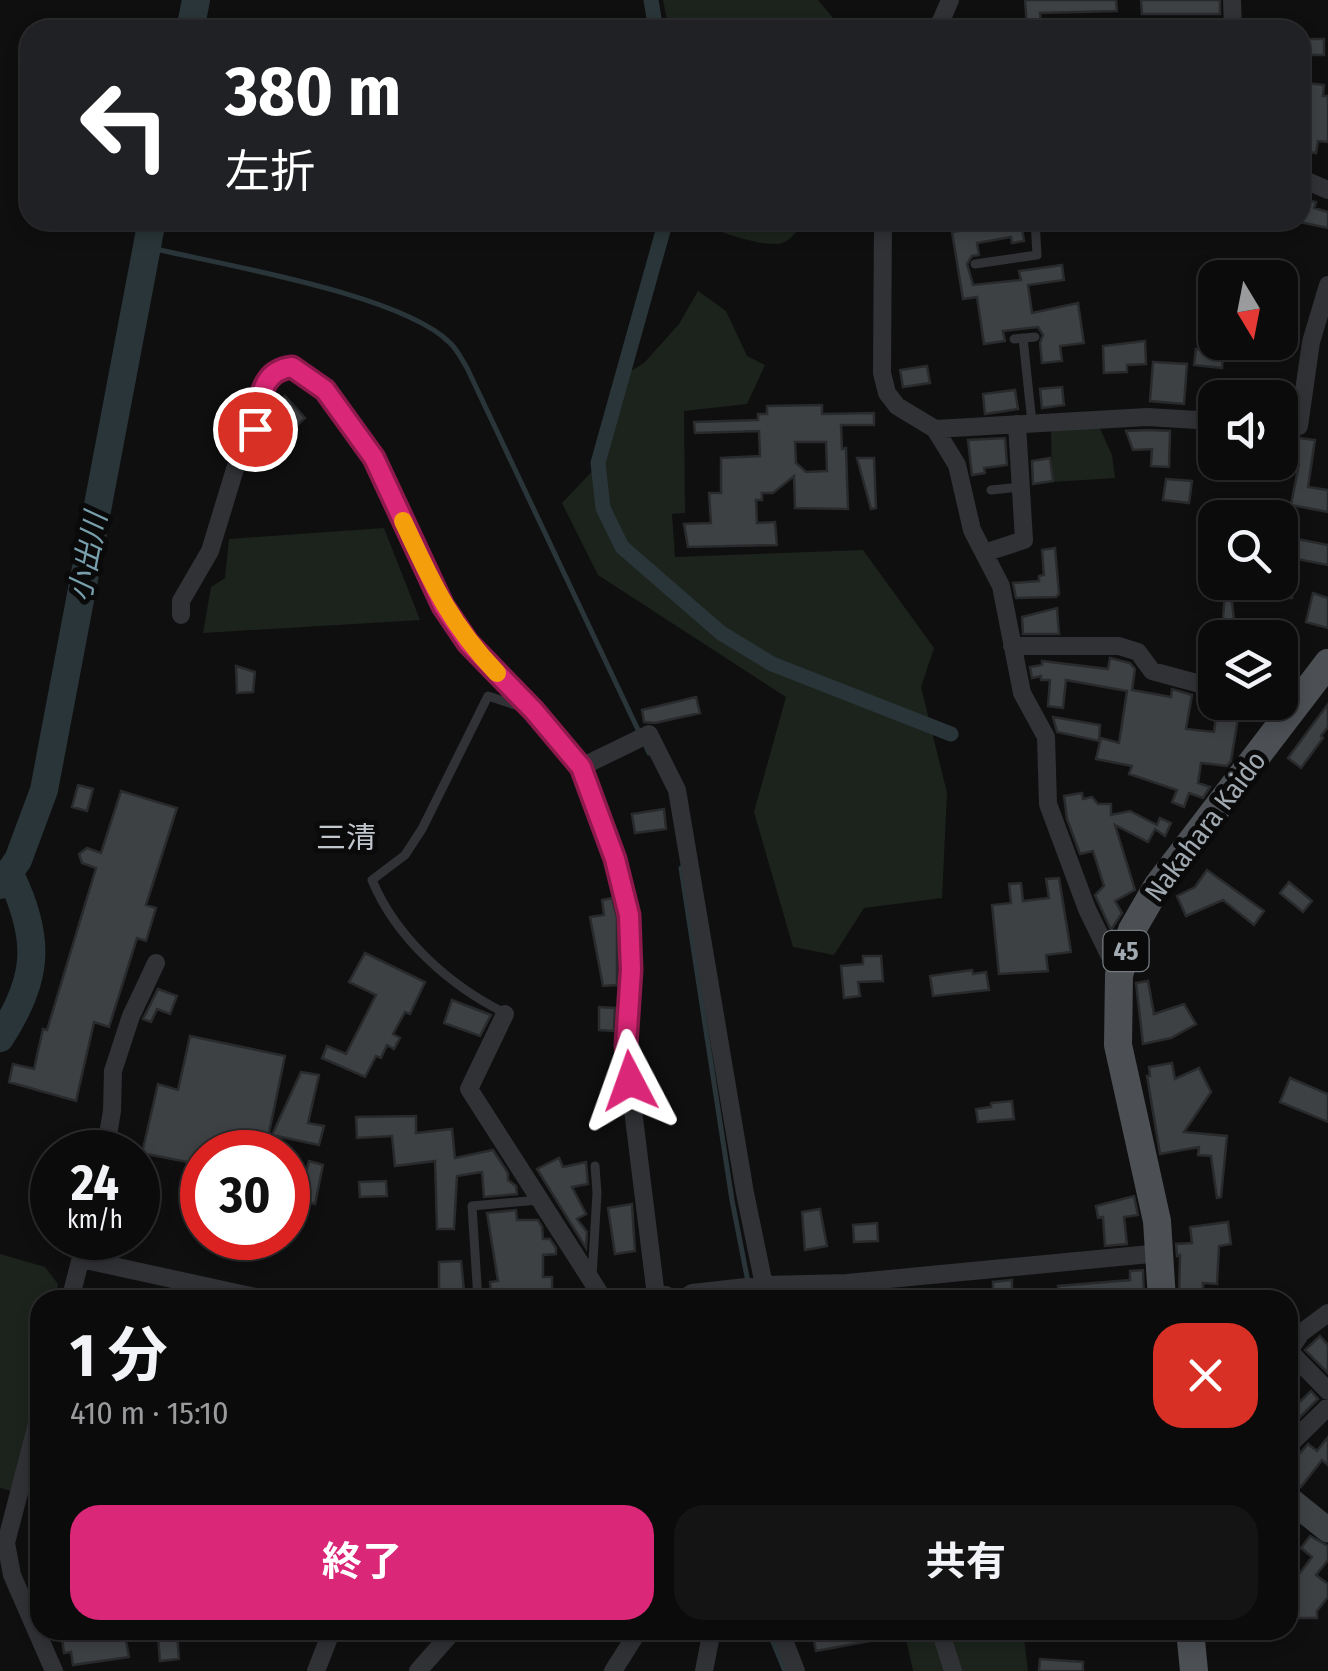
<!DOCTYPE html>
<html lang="ja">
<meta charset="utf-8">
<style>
body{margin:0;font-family:"Fira Sans Condensed","Noto Sans JP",sans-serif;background:#141415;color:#f1f3f6;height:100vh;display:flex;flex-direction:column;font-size:38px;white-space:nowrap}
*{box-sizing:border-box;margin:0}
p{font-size:32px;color:#9a9b9d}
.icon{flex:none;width:55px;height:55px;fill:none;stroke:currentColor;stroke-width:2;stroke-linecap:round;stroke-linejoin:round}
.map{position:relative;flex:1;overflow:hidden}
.drawer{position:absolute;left:30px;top:1290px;width:1268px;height:350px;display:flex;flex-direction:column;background:#0b0b0c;border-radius:30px;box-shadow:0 5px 15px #0003,0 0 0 2px #2b2b2d}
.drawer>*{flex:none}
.banner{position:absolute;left:20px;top:20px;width:1290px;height:210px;border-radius:30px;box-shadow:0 5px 15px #0003,0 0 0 2px #2b2b2d;background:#202124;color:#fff;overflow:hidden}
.needle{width:65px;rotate:170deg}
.fabs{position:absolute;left:1198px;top:260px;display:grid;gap:20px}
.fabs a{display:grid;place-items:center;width:100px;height:100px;border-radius:20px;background:#0b0b0c;box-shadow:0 5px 15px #0003,0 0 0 2px #2b2b2d;font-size:50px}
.speed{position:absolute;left:30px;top:1130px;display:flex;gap:20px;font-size:50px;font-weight:700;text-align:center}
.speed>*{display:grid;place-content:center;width:130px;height:130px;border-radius:50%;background:#0b0b0c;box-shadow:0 5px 15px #0003,0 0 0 2px #2b2b2d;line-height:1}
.speed small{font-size:25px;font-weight:400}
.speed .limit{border:15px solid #d22;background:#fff;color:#111}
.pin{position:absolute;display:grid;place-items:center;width:85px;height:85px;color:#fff;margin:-42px;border:5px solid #fff;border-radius:50%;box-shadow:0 2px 10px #0007}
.me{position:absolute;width:110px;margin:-55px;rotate:356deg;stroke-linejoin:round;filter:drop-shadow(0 0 8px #0008)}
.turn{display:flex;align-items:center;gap:35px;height:210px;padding:0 40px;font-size:45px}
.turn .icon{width:130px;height:130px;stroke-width:2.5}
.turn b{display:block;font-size:70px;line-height:85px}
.round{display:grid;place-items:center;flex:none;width:105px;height:105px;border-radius:30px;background:#141415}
.head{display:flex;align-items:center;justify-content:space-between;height:170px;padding:0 40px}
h1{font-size:60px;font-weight:700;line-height:75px}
.button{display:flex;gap:20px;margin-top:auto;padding:20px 40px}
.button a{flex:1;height:115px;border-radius:30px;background:#db2777;color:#fff;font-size:40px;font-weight:700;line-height:115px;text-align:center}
.button a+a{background:#141415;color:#f1f3f6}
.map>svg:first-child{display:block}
</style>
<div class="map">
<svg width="1328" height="1671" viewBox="0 0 1328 1671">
<rect width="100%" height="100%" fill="#0f0f10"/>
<path fill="#1c231c" d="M663,0H818L843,30H669Z
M694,220H805C799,228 792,240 782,243C762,248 712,230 694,220Z
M698,291L726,311L747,356L765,365L747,404L684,411L685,513L672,514L675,557L863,550L934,648L921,687L947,793L942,898L864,908L834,955L793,947L754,812L786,697L598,575L562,503L602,461L626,374L644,363L679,324Z
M1098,424L1112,455L1115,478L1052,482L1051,428Z
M384,528L420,620L203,633L211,587L225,578L229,539Z
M0,1254L45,1267L58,1284L55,1300H40V1383L12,1491L0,1488Z
M904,1630H1023L1028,1671H913Z"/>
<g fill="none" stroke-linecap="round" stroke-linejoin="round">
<path stroke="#293538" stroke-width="5" d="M147,247C218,264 402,294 450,343C457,349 462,360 467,368L649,753
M681,868L732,1200L748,1282
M768,1630L785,1671"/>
<path stroke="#293538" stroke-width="15" d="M651,0L656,30
M666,220L598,463L603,508L622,547L721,633L772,664L951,734"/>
<path stroke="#293538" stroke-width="28" d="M190,30L196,0
M0,885L18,860L44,790L152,220
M0,1038C40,977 40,938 10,874"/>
</g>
<path fill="#3e4143" stroke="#292a2c" stroke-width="2.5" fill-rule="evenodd" d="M1025,0H1116L1117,11L1040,13L1041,26L1027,27Z
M1141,0H1220V14H1142Z
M1300,39H1324V55H1300Z
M1307,83L1324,85L1323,96H1328V142L1318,141L1316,153L1300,151V111H1304Z
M1300,199L1316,202L1314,208L1328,212V228L1300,222Z
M987,221L988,227L1021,222L1024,241L1012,243L1011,237L977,243L979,255L972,256L967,264L973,285L1021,280L1019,271L1062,265L1064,280L1028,285L1032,313L1078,303L1084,343L1060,346L1062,361L1042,363L1040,343L1043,335L1038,327L1003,331L1005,341L984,344L977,297L963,299L952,232L972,229L971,224Z
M1145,341L1146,364L1127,365V372L1104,373L1103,346Z
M1196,349L1223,352L1222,368L1194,365Z
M1153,362L1187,364L1184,404L1150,401Z
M927,366L930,383L903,387L900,370Z
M1062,387L1064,405L1042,408L1040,389Z
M1015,390L1018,409L985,414L983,394Z
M285,396L305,418L276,445L266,434L273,406Z
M822,405V414L874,413V425H841L842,449L846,448L848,509L795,508L794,476L773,493H762V500H756L757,523L775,522L777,545L688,547L684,524L711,523L709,493H721V458L760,456L759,431L695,433L694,422L758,420V414H767V406ZM795,442H826L827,471L806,472L796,463Z
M1147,430L1170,431L1169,467L1151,466L1152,449L1133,450L1126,431Z
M1005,438L1007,465L984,468L985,473L972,475L968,440Z
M1299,438L1315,440L1308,487L1328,490V512L1291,505L1299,464L1295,463Z
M857,458H874L876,508L871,509Z
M1050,458L1053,481L1033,484L1032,461Z
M1166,479L1192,481L1189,503L1163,500Z
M1287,537L1328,545V565L1286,557Z
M1055,548L1059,594L1056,597L1016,598L1013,583L1039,581V576L1044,575L1042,550Z
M1280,575H1293L1292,598L1251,597V582H1280Z
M1225,592H1231L1234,620L1266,626L1263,638H1238L1239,632L1222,631Z
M1313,593L1328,598V628L1306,622Z
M1057,608L1059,634H1023L1022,617Z
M1110,658L1130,663L1135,669L1132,690L1171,697L1172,689L1192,695L1186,729L1214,732L1217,709L1239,712L1231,761L1227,766L1201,763L1198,783L1210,787L1203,798L1189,793L1184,807L1172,802L1177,790L1129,774L1132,766L1096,759L1101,738L1119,743L1127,691L1066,680L1063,708L1048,706L1050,680H1041V676L1032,678L1030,667L1042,665V661L1108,669Z
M236,666L255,672L253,692L237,693Z
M696,697L700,713L655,723L644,722L642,710Z
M1328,704V727L1321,736L1323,738L1301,768L1288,758Z
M1053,717L1100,725L1099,741L1057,732Z
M78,785L93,789L87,811L72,807Z
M121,791L177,808L146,905L156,908L146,941L137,938L109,1027L94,1022L76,1101L9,1082L13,1064L34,1069L43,1029L47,1030L96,868L82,863L79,854L87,848L101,853Z
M1082,793L1083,799L1092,797L1098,804H1111V815L1130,811L1157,825L1160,818L1171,823L1165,836L1155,829L1148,842L1115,825L1135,890L1115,901L1122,913L1111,930L1095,895L1104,886L1093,851L1080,854L1067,819L1064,796Z
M664,809L666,829L635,833L632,814Z
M1207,870L1264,911L1254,925L1223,900L1186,916L1177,896L1195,887Z
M1059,878L1071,952L1046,955L1048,971L999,974L992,905L1011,903L1009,884L1021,883L1023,901L1049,898L1046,879Z
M1289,882L1312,901L1303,912L1280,893Z
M612,898L617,917V985L603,986L590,917L604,915L602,900Z
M365,953L425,982L410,1014L405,1012L393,1034L400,1038L394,1049L387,1045L381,1058L376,1056L365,1077L322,1058L327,1046L346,1054L376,995L349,982Z
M863,956H881L883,981L858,982L860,996L844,998L841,966L863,964Z
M972,970L973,974L986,972L989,990L933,996L930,976Z
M1148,981L1154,1014L1184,1004L1196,1024L1171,1038L1143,1044L1136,983Z
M158,989L177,996L170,1014L157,1009L151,1022L143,1019Z
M452,1000L491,1015L480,1036L444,1023Z
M599,1007L615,1008L614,1031L599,1030Z
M190,1036L285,1056L265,1152H202V1165L142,1153L158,1084L178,1090Z
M1172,1063L1175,1079L1199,1068L1211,1092L1184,1132L1227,1136L1221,1197L1217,1198L1211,1156L1198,1155L1199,1147L1160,1154L1147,1076H1150L1149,1067Z
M301,1072L319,1075L308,1123L324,1126L319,1145L272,1135Z
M1290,1078L1328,1094V1122L1280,1102Z
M1012,1101L1014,1119L978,1122L976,1109L991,1107V1103Z
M416,1116V1133L452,1129L455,1158L493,1150L508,1173V1180L516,1186L517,1194L484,1197L482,1172L457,1176L454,1229H437L435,1161L395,1166L392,1136L357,1138L356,1117Z
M559,1158L563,1167L586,1162L588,1184L572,1187L586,1214L577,1219L587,1232L586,1248L537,1169Z
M309,1161L323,1165L315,1204L299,1200Z
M386,1181L387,1196L360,1197L359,1182Z
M1134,1196L1138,1215L1124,1217L1127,1244L1105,1246L1103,1217L1098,1218L1096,1206Z
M632,1204L635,1251L615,1254L608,1208Z
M820,1209L827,1246L805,1250L802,1212Z
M516,1210L517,1220H538L542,1227L543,1239H550L556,1248V1254L543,1255V1277H552V1299L492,1300L490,1282L498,1281L487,1213Z
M1228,1222L1231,1244L1219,1246L1217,1284L1203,1283V1300H1179L1180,1255L1177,1256L1176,1244L1192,1243L1190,1227Z
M877,1223L878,1241L854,1242L853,1225Z
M461,1261L465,1300H439V1262Z
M1143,1270L1144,1298L1060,1300L1058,1286L1130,1280V1271Z
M1012,1280V1300H993V1282Z
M1320,1336L1328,1345V1373L1305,1350Z
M1311,1391L1318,1399L1295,1422L1288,1413Z
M1328,1437V1465L1322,1460L1301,1487L1288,1476V1458L1294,1460L1308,1444L1317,1451Z
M1310,1536L1328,1546V1560L1316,1575L1328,1584V1597L1317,1611V1618H1288V1589L1312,1557L1301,1548Z
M61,1630H124L129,1657L73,1665L71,1652L64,1653Z
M812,1630H897V1636L816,1651Z
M177,1633L179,1659L160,1661L158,1635Z
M1040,1659L1083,1662V1671H1039Z"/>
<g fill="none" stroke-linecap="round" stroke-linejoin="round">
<path stroke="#303235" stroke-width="9" d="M1067,27L1126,30
M975,264L1037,255L1035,220
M1023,338L1032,423
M1014,339L1035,337
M991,490L1021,487
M505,1013C450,986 396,938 372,880L405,855L422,829L488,696L527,709
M592,1277L597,1193L595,1166
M478,1300L472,1206L539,1200"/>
<path stroke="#303235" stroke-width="18" d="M1232,0L1233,30
M933,30L941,21L950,0
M1300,178L1328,190
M883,220L882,373L887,393L897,406L935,429L957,465L972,530L1001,586L1022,693L1046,737L1048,804L1087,909L1119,975
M1280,425L1299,426L1311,342L1328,285
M935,429L1147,417L1215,421
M984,553L1024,540L1017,424
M181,615V601L210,551L235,469L255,429L266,379L272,373L292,367L325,390L374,458L443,606L469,643L535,711L581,767L615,859L629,915L631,970L625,1045L656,1296
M1012,646H1119L1138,652L1152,671L1215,688
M581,767L649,734L677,790L745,1193L764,1285L761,1300
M505,1014L469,1089L604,1300
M105,1152L112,1111L113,1071L131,1016L156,963
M81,1259L269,1300
M70,1300L86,1238
M618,1300L666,1295
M681,1300L692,1293L764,1285L847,1283L1161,1253
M1328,1313L1301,1333L1289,1351L1328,1391
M40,1412L6,1543L12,1575L54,1671
M1288,1446L1328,1407
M780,1630L796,1671
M940,1630L953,1671
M316,1671L332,1630
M418,1671L454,1630
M613,1671L639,1630
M704,1671L712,1630"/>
<path stroke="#3e4245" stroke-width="25" d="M1288,1498L1328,1530"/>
<path stroke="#4c5054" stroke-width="28" d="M1162,1300L1157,1221L1118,1045L1119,975L1132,930L1158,885L1328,663
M1190,1630L1194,1671"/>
</g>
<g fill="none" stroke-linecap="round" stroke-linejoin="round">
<g stroke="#8e194d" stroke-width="25">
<path id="route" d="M255,429C261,401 259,371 292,367L325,390L374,458L443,606L468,643L534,711L581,767L615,859L629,915L631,970L626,1045L630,1081"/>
</g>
<use href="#route" stroke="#db2777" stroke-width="18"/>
<path stroke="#f59e0b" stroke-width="18" d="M403,521C431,581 450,624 497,673"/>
</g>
<g text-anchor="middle" stroke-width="10" stroke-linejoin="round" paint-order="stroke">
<rect fill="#0a0a0b" stroke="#747a7f" stroke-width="2.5" x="1103.5" y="931" width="45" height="40" rx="8"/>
<g font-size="25" font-weight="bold" fill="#a1aab1">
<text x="1126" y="960">45</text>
</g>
<g font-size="28" fill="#a1aab1" stroke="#0a0a0b">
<text transform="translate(1205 826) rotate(-53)" y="10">Nakahara Kaido</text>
</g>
<g font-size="30" font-style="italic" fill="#78a0ac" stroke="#0a0a0b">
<text transform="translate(88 557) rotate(-79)" y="10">小出川</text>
</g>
<g font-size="30" fill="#c1c7cd" stroke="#0a0a0b">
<text x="346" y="848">三清</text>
</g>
</g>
</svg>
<div class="fabs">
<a><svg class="needle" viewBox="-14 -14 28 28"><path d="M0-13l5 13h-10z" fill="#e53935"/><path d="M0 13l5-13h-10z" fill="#9a9b9d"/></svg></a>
<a><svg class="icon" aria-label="sound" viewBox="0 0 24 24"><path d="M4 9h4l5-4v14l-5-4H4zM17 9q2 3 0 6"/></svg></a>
<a><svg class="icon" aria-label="search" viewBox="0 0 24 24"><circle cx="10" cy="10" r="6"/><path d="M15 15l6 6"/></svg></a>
<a><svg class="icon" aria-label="layers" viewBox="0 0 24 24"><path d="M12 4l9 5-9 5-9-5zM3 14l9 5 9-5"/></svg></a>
</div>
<div class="speed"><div>24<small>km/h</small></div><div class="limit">30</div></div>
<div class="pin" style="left:255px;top:429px;background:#d93025"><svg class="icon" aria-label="arrive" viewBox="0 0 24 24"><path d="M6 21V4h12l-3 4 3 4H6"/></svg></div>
<svg class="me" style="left:630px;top:1081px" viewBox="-20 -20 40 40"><path d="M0-17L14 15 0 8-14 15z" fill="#db2777" stroke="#fff" stroke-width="4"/></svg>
<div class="banner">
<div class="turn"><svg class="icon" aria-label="left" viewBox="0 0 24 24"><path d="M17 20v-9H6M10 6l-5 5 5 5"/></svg><div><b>380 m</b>左折</div></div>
</div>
<section class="drawer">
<div class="head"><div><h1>1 分</h1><p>410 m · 15:10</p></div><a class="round" style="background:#d93025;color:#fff"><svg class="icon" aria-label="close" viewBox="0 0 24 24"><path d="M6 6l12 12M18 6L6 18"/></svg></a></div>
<div class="button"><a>終了</a><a>共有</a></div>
</section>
</div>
